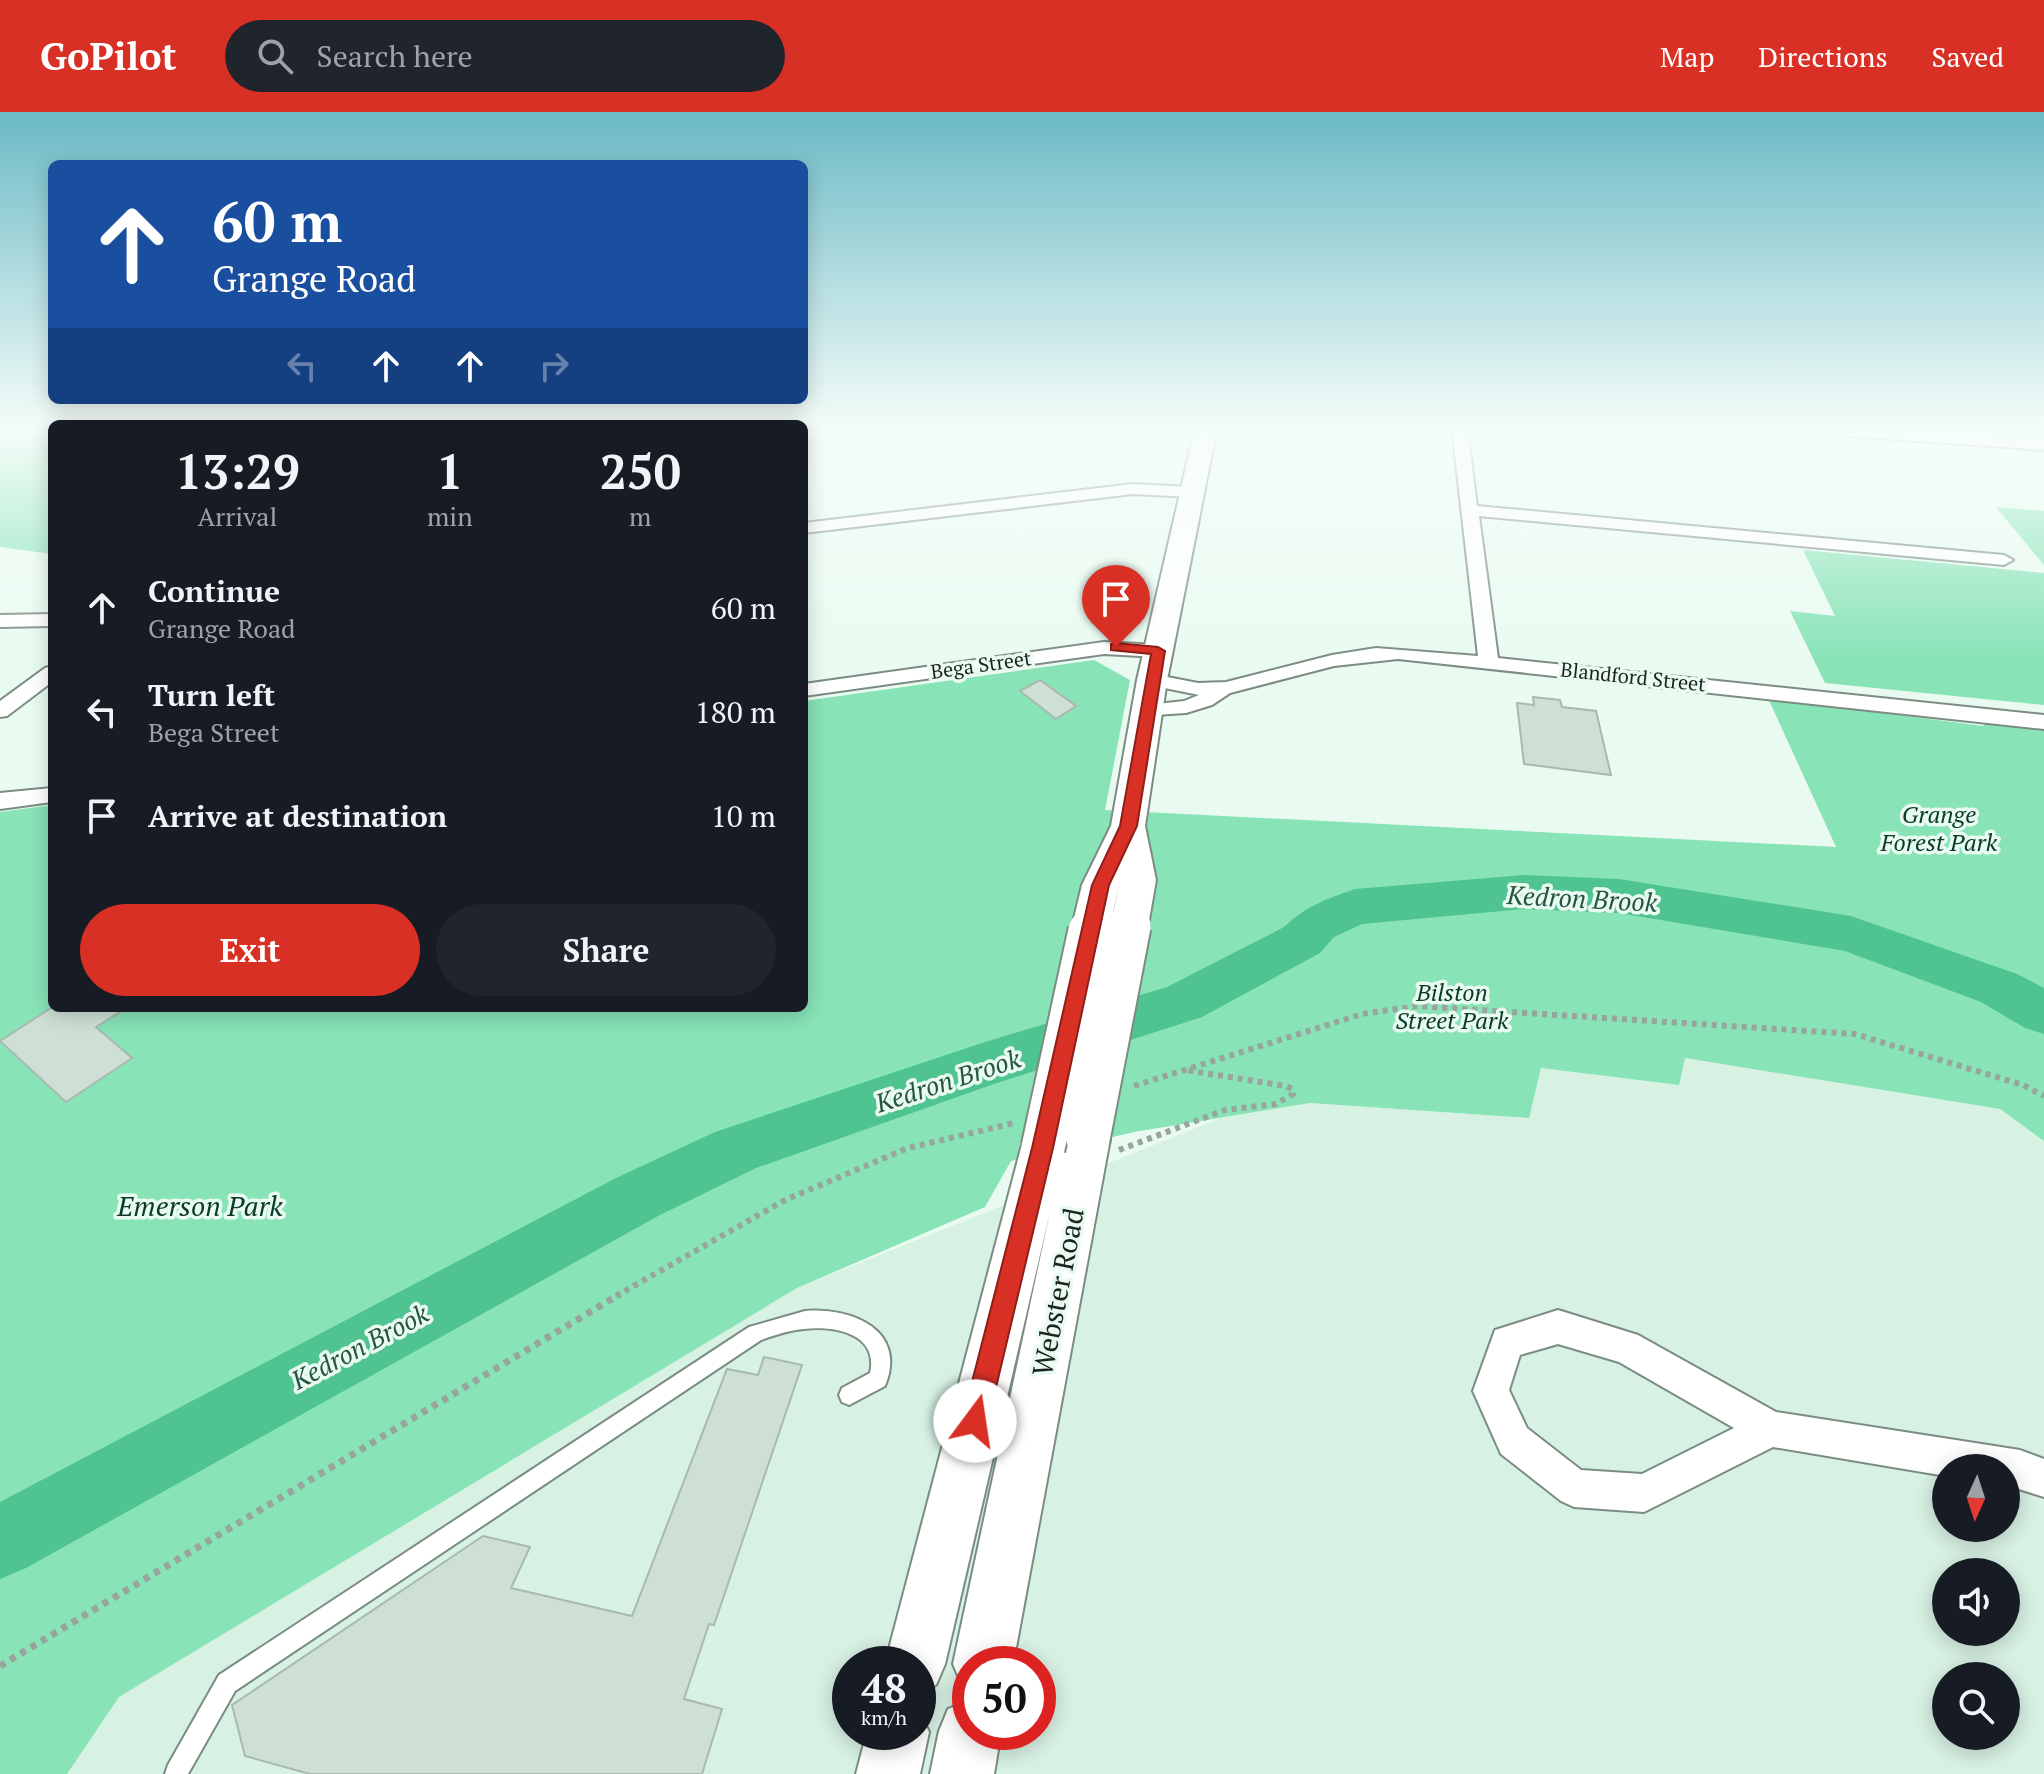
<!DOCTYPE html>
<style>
body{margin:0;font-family:"PT Serif",serif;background:#20242c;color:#f1f3f6;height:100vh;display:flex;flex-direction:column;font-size:30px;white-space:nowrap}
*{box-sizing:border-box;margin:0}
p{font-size:26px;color:#9ea1a6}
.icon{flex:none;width:44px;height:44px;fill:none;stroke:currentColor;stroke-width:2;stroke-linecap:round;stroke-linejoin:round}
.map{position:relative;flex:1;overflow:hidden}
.sheet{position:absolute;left:48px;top:308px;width:760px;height:592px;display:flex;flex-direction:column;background:#171b24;border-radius:12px;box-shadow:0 4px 20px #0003}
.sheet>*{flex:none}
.banner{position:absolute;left:48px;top:48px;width:760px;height:244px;border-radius:12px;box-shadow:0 4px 20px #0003;background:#1a4fa0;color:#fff;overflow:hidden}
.needle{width:52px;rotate:183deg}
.fabs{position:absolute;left:1932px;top:1342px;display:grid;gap:16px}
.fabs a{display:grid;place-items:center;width:88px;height:88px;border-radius:50%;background:#171b24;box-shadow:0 4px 20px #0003;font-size:40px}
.speed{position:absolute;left:832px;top:1534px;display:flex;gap:16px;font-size:40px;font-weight:700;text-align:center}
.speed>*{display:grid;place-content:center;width:104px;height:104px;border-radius:50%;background:#171b24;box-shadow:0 4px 20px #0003;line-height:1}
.speed small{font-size:20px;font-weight:400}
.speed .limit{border:12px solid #d22;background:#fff;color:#111}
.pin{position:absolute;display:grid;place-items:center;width:68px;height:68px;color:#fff;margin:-82px -34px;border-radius:50% 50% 50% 0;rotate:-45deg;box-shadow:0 0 8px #0007}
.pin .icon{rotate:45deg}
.me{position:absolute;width:88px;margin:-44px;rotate:14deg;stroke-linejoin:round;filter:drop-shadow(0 0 6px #0008)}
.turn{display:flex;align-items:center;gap:28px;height:168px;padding:0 32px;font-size:36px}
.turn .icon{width:104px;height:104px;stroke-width:2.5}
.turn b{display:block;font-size:56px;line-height:68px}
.lanes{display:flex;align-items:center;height:76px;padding:0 32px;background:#0003;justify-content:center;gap:40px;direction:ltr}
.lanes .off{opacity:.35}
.eta{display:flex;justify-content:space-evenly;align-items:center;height:136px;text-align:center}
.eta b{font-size:48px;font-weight:600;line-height:56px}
.cta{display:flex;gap:16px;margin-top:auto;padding:16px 32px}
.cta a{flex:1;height:92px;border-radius:48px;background:#d93025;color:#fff;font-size:32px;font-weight:600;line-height:92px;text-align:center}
.cta a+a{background:#20242c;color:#f1f3f6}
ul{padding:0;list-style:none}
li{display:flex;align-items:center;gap:24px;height:104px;padding:0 32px}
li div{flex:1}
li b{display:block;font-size:30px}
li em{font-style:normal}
header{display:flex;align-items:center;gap:48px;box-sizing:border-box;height:112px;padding:0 40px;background:#d93025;color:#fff}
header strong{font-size:38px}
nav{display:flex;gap:44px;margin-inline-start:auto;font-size:28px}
.search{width:560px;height:72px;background:#20242c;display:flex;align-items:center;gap:20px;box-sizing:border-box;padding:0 28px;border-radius:44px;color:#9ea1a6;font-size:30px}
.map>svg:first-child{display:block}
</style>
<header>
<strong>GoPilot</strong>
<div class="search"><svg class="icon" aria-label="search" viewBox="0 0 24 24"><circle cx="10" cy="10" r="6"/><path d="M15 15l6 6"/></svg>Search here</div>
<nav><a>Map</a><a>Directions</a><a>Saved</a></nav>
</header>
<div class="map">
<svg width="2044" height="1662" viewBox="0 0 2044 1662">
<rect width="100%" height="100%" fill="#e9fbf1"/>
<path fill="#d7f1e3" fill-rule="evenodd" d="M1685,946L2000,997L2044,1029V1662H67L119,1585L797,1176L1221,1006L1310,991L1528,1006L1541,956L1678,973ZM1946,1356H2006V1416H1946ZM1946,1460H2006V1520H1946ZM850,1552H918V1620H850ZM970,1552H1038V1620H970ZM1946,1564H2006V1624H1946Z"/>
<path fill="#88e3b7" d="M0,316H52V442L0,435Z
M1996,395L2044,399V453Z
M1803,438L2044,461V593L1825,571L1790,499L1835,504Z
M1094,548L1130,568L1105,698L1836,735L1768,586L1983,614L1988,608L2044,616V1029L2000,997L1685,946L1679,973L1541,956L1529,1006L1310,991L1134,1020L1011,1049L985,1095L797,1176L119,1585L67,1662H0V700L52,693V896H804V589Z"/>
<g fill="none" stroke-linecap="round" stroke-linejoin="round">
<path fill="#4fc491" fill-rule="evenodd" d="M1524,763L1619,767L1851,804L2017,862L2044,876V922L2025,916L1981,890L1845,839L1619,801L1524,797L1362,812L1334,825L1320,841L1202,905L991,973L756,1056L658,1104L26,1456L0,1467V1390L616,1066L715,1020L982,931L1167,875L1284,815C1304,795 1328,786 1355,777Z"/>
</g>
<path fill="#cee0d6" stroke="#a8bab0" stroke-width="2" d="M1040,568L1076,594L1056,607L1020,579Z
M1533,585L1560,588L1562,595L1596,599L1611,663L1524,652L1517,591L1534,593Z
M51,896H126L96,915L132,946L66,990L0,929Z
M764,1245L802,1253L714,1513L709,1512L684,1587L722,1597L702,1662H310L245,1644L232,1593L483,1424L530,1435L511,1476L632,1504L727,1257L758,1263Z"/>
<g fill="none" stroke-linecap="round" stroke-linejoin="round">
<g stroke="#7b8c83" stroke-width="4">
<path id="service" d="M805,1199C851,1195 908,1218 885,1274L849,1293L842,1290L839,1283L842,1276L870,1261C879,1222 835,1213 804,1217C790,1218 775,1223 761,1228L235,1579L188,1662H165L168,1653L219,1563L749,1215Z"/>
</g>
<g stroke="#7b8c83" stroke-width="4">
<path id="minor" d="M1452,316H1467L1477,394L2004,443L2013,448L2004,453L1479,404L1498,546L2044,603V617L1398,547L1334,554L1230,581L1212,593L1186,601L1139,604L1135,599L1139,594L1184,589L1199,583L1145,572L1142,568L1145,564L1152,562L1198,571L1226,570L1332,543L1376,536L1478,544Z
M1133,372L1191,375L1199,380L1191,385L1133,382L804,421V411Z
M52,502V514L0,515V503Z
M1104,530L1158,533L1168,539L1158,545L1104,542L804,584V572Z
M52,554V570L7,604L0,605V589L45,556Z
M52,676V690L0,697V681Z
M1558,1198L1638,1223L1776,1300L2020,1338L2044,1347V1385L2006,1373V1356H1946V1364L1773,1335L1644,1400L1574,1395L1561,1389L1501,1342L1473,1279L1495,1218ZM1558,1232L1619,1250L1734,1316L1642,1362L1581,1358L1527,1316L1509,1278L1520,1243Z"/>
</g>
<g stroke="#7b8c83" stroke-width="4">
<path id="secondary" d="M1195,316H1217L1167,568L1145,714L1156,768L1149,808L1143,818L1130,822L1117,818L1111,808L1120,770L1109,819L1103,829L1090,833L1077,829L1071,819L1082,773L1111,714L1137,568Z
M1821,316H1924L2044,324V338L1832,323Z
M1088,1008L1104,1014L1110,1027L1013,1552H970V1577L962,1573L953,1552L1050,1100L945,1552L936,1573L918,1581V1552H885L1021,1036L1027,1022L1043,1017L1059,1022L1064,1034L1072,1014Z
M970,1588V1620H1001L994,1662H930L939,1619L948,1597Z
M918,1597L929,1620L920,1662H856L867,1620H918Z"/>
</g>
<path stroke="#97a59d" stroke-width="6" stroke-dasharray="5 5" stroke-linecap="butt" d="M1134,974L1362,902L1417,894L1855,922L2023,973L2044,984
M1119,1038L1225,998L1276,992L1293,982L1292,977L1286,974L1185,958
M616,1184L785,1088L908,1036L1014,1011"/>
<path stroke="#97a59d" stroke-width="7" stroke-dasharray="6 6" stroke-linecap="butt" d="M0,1554L620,1182"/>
<use href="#service" fill="#fff" fill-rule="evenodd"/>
<use href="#minor" fill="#fff" fill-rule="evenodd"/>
<use href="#secondary" fill="#fff" fill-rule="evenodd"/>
<g stroke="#7b8c83" stroke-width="36" stroke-linecap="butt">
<path id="secondary-bridge-far1" d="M1128,816L1130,808"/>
</g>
<g stroke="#7b8c83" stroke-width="47" stroke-linecap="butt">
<path id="secondary-bridge" d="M1088,1027L1129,814
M1043,1036L1090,819"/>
</g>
<use href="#secondary-bridge-far1" stroke="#fff" stroke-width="33"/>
<use href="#secondary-bridge" stroke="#fff" stroke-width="43"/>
</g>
<linearGradient id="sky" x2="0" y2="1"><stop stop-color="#6bbac5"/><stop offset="0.58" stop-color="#f5fdf9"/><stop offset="1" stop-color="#f5fdf9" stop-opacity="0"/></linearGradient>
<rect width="2044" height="548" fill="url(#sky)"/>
<path fill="#d93025" stroke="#8d1f18" stroke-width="2" d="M1116,531L1158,535L1165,539L1137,714L1109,773L1053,1036L988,1309L984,1318L975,1322L966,1318L962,1309L1032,1036L1092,773L1120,714L1151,542L1111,538V532Z"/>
<g text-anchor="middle" stroke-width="7" stroke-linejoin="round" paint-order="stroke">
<g font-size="20" fill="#1d2320" stroke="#e9fbf1">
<text transform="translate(981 553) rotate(-8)" y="7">Bega Street</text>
<text transform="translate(1633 565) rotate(6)" y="7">Blandford Street</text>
</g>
<g font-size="24" font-style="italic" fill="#093d29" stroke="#e9fbf1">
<text x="1939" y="711">Grange<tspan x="1939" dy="28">Forest Park</tspan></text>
<text x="1452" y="889">Bilston<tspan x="1452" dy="28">Street Park</tspan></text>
</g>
<g font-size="26" font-style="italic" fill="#265540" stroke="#e9fbf1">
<text transform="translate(1582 787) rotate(3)" y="9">Kedron Brook</text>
<text transform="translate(948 969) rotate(-18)" y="9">Kedron Brook</text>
<text transform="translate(360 1235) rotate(-28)" y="9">Kedron Brook</text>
</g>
<g font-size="28" font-style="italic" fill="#093d29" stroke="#e9fbf1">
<text x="200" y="1104">Emerson Park</text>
</g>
<g font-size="28" fill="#1d2320" stroke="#e9fbf1">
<text transform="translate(1058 1180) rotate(-79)" y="10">Webster Road</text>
</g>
</g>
</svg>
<div class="fabs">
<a><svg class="needle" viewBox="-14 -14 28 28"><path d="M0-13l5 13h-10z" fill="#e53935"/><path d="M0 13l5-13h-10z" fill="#9ea1a6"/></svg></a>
<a><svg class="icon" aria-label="sound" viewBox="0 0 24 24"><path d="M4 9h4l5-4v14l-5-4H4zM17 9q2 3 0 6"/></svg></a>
<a><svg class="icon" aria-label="search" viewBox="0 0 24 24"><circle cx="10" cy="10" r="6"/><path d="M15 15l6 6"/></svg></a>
</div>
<div class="speed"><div>48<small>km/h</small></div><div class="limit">50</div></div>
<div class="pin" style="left:1116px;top:535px;background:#d93025"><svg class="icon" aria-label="arrive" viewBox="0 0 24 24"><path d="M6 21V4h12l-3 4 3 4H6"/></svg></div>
<svg class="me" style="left:975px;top:1309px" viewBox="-20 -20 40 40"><circle r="19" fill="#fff"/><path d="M0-13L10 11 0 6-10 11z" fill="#d93025"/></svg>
<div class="banner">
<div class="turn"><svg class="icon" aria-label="ahead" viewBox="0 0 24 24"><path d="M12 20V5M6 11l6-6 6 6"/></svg><div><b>60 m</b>Grange Road</div></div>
<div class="lanes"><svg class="icon off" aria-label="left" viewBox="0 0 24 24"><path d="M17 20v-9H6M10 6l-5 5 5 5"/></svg><svg class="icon" aria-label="ahead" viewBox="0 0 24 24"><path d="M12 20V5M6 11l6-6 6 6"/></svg><svg class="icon" aria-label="ahead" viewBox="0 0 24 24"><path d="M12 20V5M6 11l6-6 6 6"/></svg><svg class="icon off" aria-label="right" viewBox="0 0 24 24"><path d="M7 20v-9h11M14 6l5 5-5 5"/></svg></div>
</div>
<section class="sheet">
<div class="eta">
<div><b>13:29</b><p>Arrival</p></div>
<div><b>1</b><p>min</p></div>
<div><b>250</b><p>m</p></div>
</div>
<ul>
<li><svg class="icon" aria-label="ahead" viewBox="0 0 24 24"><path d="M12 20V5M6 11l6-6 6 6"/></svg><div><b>Continue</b><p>Grange Road</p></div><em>60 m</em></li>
<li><svg class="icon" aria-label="left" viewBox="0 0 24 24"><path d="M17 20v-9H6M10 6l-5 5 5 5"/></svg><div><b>Turn left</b><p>Bega Street</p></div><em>180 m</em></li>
<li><svg class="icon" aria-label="arrive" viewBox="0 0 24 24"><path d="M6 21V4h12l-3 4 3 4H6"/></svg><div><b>Arrive at destination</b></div><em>10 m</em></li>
</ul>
<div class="cta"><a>Exit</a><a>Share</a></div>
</section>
</div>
